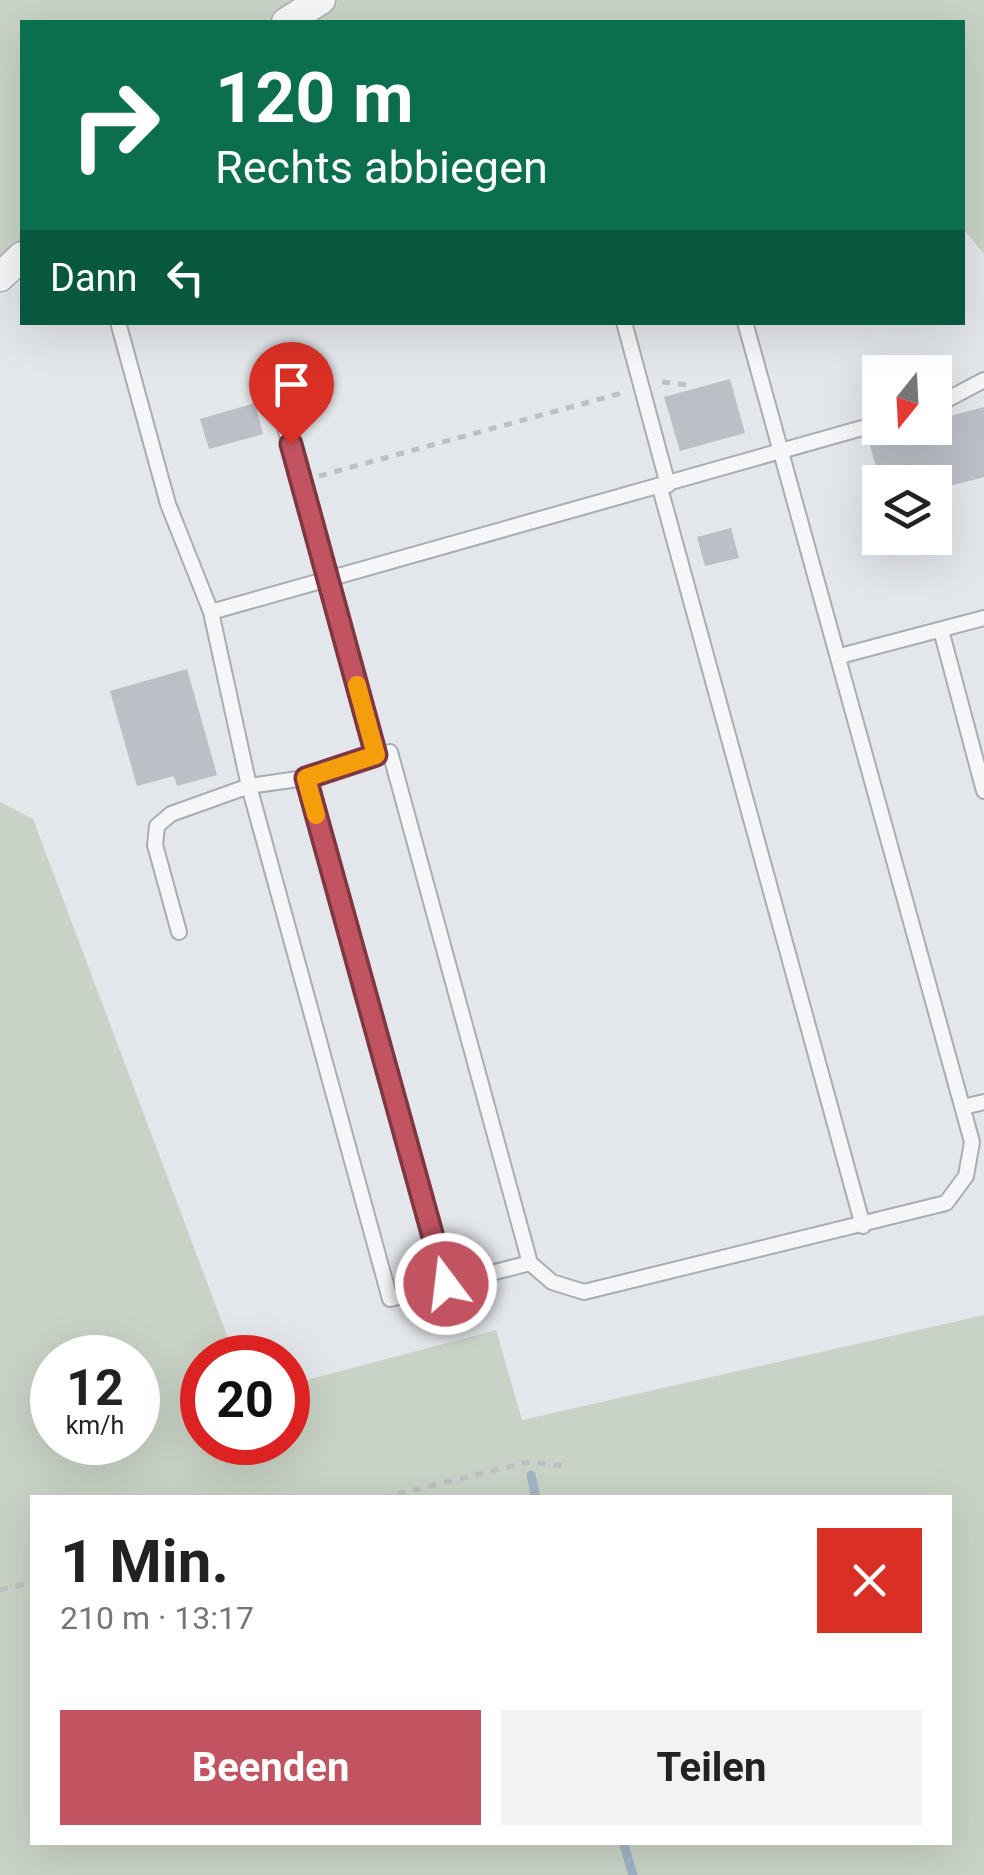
<!DOCTYPE html>
<html lang="de">
<meta charset="utf-8">
<style>
body{margin:0;font-family:Roboto,sans-serif;background:#f2f2f2;color:#222;height:100vh;display:flex;flex-direction:column;font-size:38px;white-space:nowrap}
*{box-sizing:border-box;margin:0}
p{font-size:32px;color:#767676}
.icon{flex:none;width:55px;height:55px;fill:none;stroke:currentColor;stroke-width:2;stroke-linecap:round;stroke-linejoin:round}
.map{position:relative;flex:1;overflow:hidden}
.panel{position:absolute;left:30px;top:1495px;width:922px;height:350px;display:flex;flex-direction:column;background:#fff;border-radius:0px;box-shadow:0 10px 40px #0002}
.panel>*{flex:none}
.guide{position:absolute;left:20px;top:20px;width:945px;height:305px;border-radius:0px;box-shadow:0 10px 40px #0002;background:#0b6e4f;color:#fff;overflow:hidden}
.needle{width:65px;rotate:198deg}
.controls{position:absolute;left:862px;top:355px;display:grid;gap:20px}
.controls a{display:grid;place-items:center;width:90px;height:90px;border-radius:0px;background:#fff;box-shadow:0 10px 40px #0002;font-size:50px}
.speed{position:absolute;left:30px;top:1335px;display:flex;gap:20px;font-size:50px;font-weight:700;text-align:center}
.speed>*{display:grid;place-content:center;width:130px;height:130px;border-radius:50%;background:#fff;box-shadow:0 10px 40px #0002;line-height:1}
.speed small{font-size:25px;font-weight:400}
.speed .limit{border:15px solid #d22;background:#fff;color:#111}
.pin{position:absolute;display:grid;place-items:center;width:85px;height:85px;color:#fff;margin:-102px -42px;border-radius:50% 50% 50% 0;rotate:-45deg;box-shadow:0 0 10px #0007}
.pin .icon{rotate:45deg}
.me{position:absolute;width:110px;margin:-55px;rotate:345deg;stroke-linejoin:round;filter:drop-shadow(0 0 8px #0008)}
.turn{display:flex;align-items:center;gap:35px;height:210px;padding:0 30px;font-size:45px}
.turn .icon{width:130px;height:130px;stroke-width:2.5}
.turn b{display:block;font-size:70px;line-height:85px}
.then{display:flex;align-items:center;height:95px;padding:0 30px;background:#0003;gap:20px;font-size:38px}
.round{display:grid;place-items:center;flex:none;width:105px;height:105px;border-radius:0px;background:#f2f2f2}
.overview{display:flex;align-items:center;justify-content:space-between;height:170px;padding:0 30px}
h1{font-size:60px;font-weight:700;line-height:75px}
.button{display:flex;gap:20px;margin-top:auto;padding:20px 30px}
.button a{flex:1;height:115px;border-radius:0px;background:#c25462;color:#fff;font-size:40px;font-weight:700;line-height:115px;text-align:center}
.button a+a{background:#f2f2f2;color:#222}
.map>svg:first-child{display:block}
</style>
<div class="map">
<svg width="984" height="1875" viewBox="0 0 984 1875">
<rect width="100%" height="100%" fill="#e3e6ea"/>
<path fill="#c8d3c5" fill-rule="evenodd" d="M0,0H984V254L963,229L962,22H22V273L0,279Z
M0,802L33,819L235,1357L202,1358V1442H288V1385L496,1330L522,1420L984,1315V1875H0ZM52,1358H138V1442H52ZM32,1498H950V1842H32Z"/>
<g fill="none" stroke-linecap="round" stroke-linejoin="round">
<path stroke="#a2b3c6" stroke-width="9" d="M531,1475L536,1498
M623,1842L633,1875"/>
</g>
<path fill="#bbbfc6" d="M730,379L745,433L680,451L664,397Z
M255,403L263,434L209,449L200,419Z
M984,407V477L935,490V482H880L868,438L907,428H935V420Z
M731,528L739,558L705,566L697,537Z
M187,669L217,775L177,786L174,776L137,786L110,691Z"/>
<g fill="none" stroke-linecap="round" stroke-linejoin="round">
<g stroke="#a8adb4" stroke-width="18">
<path id="lane" d="M118,322L168,504L211,612L249,786L171,814L157,826L155,845L179,932
M624,322L668,485
M269,369L375,755
M935,406L984,380
M660,488L863,1226
M211,612L880,423
M941,630L984,791
M840,656L984,618
M390,752L530,1263L390,1299L249,786L305,778Z
M305,778L446,1284
M963,1107L984,1102
M530,1263L552,1282L584,1292L946,1203L966,1176L972,1142L745,322"/>
</g>
<g stroke="#a8adb4" stroke-width="31">
<path id="street" d="M286,22L321,0
M0,277L22,256"/>
</g>
<path stroke="#bdbfc5" stroke-width="5" stroke-dasharray="8 8" stroke-linecap="butt" d="M662,382L689,385
M319,476L622,393
M382,1498L528,1462L567,1466
M0,1590L32,1582"/>
<use href="#lane" stroke="#f6f6f8" stroke-width="14"/>
<use href="#street" stroke="#f6f6f8" stroke-width="28"/>
</g>
<g fill="none" stroke-linecap="round" stroke-linejoin="round">
<g stroke="#7e3740" stroke-width="25">
<path id="route" d="M291,444L376,755L306,778L446,1284"/>
</g>
<use href="#route" stroke="#c25462" stroke-width="18"/>
<path stroke="#f59e0b" stroke-width="18" d="M316,815L306,778L376,755L357,685"/>
</g>
</svg>
<div class="controls">
<a><svg class="needle" viewBox="-14 -14 28 28"><path d="M0-13l5 13h-10z" fill="#e53935"/><path d="M0 13l5-13h-10z" fill="#767676"/></svg></a>
<a><svg class="icon" aria-label="layers" viewBox="0 0 24 24"><path d="M12 4l9 5-9 5-9-5zM3 14l9 5 9-5"/></svg></a>
</div>
<div class="speed"><div>12<small>km/h</small></div><div class="limit">20</div></div>
<div class="pin" style="left:291px;top:444px;background:#d93025"><svg class="icon" aria-label="arrive" viewBox="0 0 24 24"><path d="M6 21V4h12l-3 4 3 4H6"/></svg></div>
<svg class="me" style="left:446px;top:1284px" viewBox="-20 -20 40 40"><circle r="17" fill="#c25462" stroke="#fff" stroke-width="3"/><path d="M0-11L8 9 0 5-8 9z" fill="#fff"/></svg>
<div class="guide">
<div class="turn"><svg class="icon" aria-label="right" viewBox="0 0 24 24"><path d="M7 20v-9h11M14 6l5 5-5 5"/></svg><div><b>120 m</b>Rechts abbiegen</div></div>
<div class="then">Dann<svg class="icon" aria-label="left" viewBox="0 0 24 24"><path d="M17 20v-9H6M10 6l-5 5 5 5"/></svg></div>
</div>
<section class="panel">
<div class="overview"><div><h1>1 Min.</h1><p>210 m · 13:17</p></div><a class="round" style="background:#d93025;color:#fff"><svg class="icon" aria-label="close" viewBox="0 0 24 24"><path d="M6 6l12 12M18 6L6 18"/></svg></a></div>
<div class="button"><a>Beenden</a><a>Teilen</a></div>
</section>
</div>
